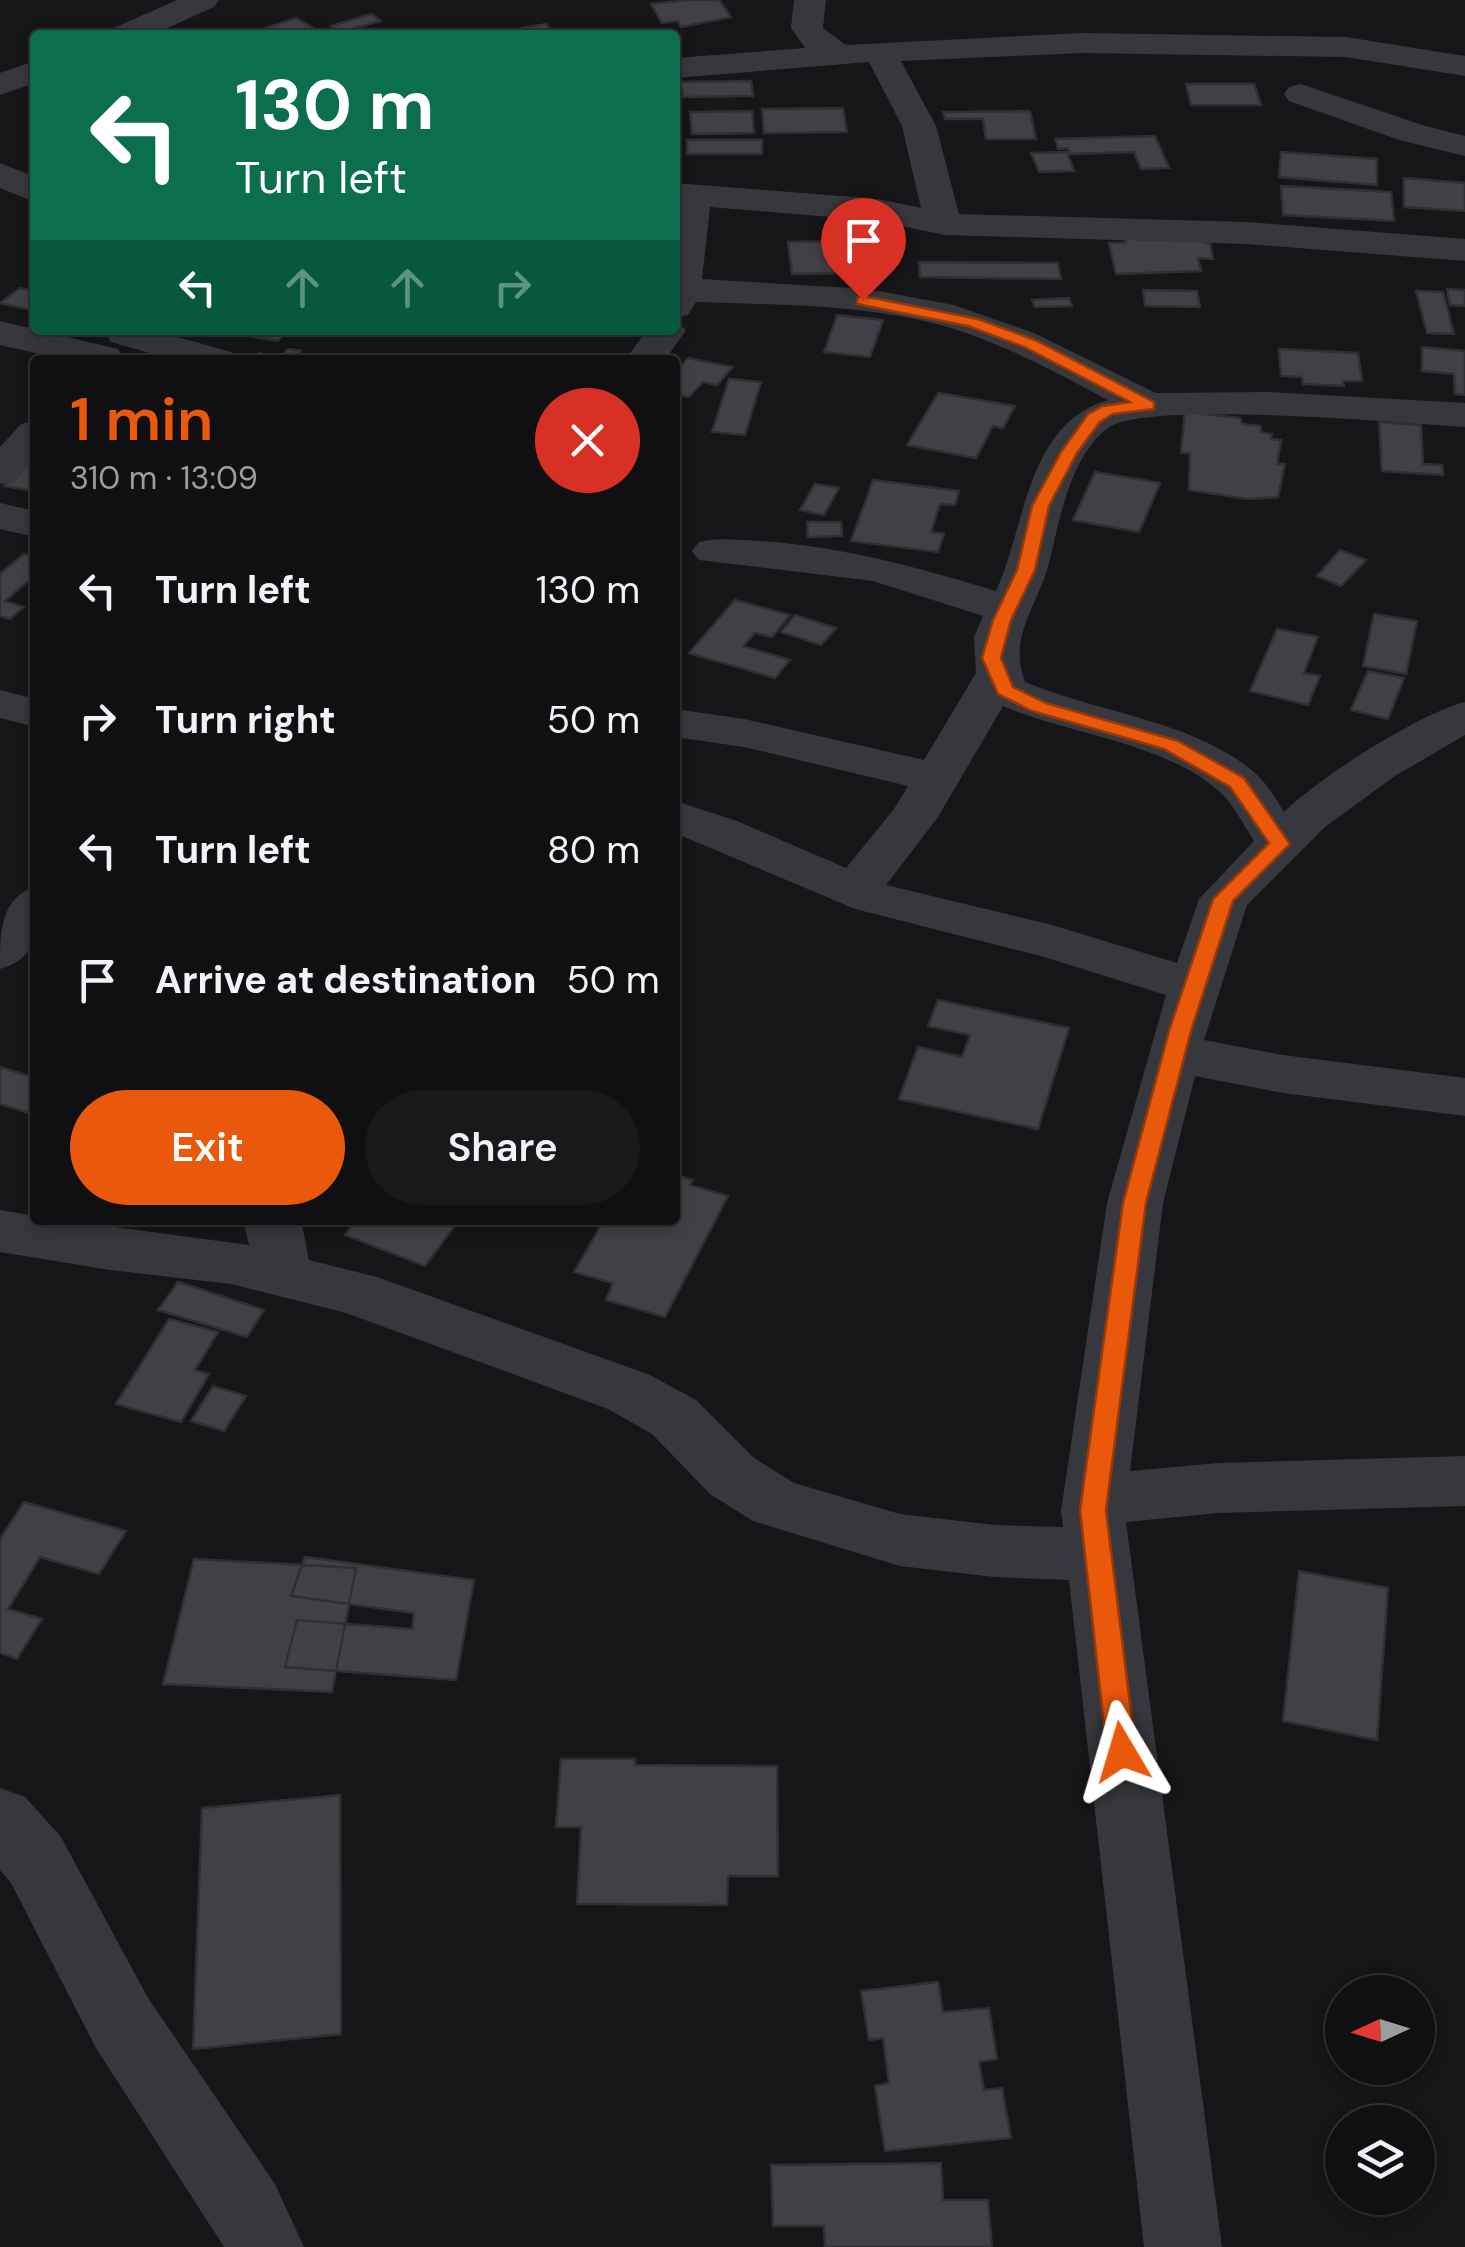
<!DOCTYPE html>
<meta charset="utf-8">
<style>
body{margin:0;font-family:"DM Sans",sans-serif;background:#19191b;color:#f1f3f6;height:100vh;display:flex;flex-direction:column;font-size:38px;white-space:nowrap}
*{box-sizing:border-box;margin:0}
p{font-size:32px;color:#9c9d9f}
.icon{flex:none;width:55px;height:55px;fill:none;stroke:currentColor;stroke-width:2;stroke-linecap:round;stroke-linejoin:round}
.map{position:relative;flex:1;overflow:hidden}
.side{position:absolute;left:30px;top:355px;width:650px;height:870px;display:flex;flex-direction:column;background:#101012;border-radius:10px;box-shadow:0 5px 15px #0003,0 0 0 2px #303032}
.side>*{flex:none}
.hud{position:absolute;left:30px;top:30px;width:650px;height:305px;border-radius:10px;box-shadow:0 5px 15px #0003,0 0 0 2px #303032;background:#0b6e4f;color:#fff;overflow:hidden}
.needle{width:65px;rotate:266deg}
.controls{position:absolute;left:1325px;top:1975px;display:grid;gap:20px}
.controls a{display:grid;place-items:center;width:110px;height:110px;border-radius:50%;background:#101012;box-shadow:0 5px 15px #0003,0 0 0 2px #303032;font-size:50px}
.pin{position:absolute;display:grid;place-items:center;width:85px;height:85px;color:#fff;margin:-102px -42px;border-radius:50% 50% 50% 0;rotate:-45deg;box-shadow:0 0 10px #0007}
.pin .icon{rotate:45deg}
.me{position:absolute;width:110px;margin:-55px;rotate:353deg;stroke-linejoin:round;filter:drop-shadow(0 0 8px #0008)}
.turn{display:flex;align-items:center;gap:35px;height:210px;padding:0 40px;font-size:45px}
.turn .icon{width:130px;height:130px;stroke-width:2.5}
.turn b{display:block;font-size:70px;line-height:85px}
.lanes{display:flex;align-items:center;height:95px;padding:0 40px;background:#0003;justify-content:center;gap:50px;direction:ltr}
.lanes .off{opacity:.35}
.round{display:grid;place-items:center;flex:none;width:105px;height:105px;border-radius:52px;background:#19191b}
.summary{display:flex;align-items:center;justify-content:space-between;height:170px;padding:0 40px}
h1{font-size:60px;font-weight:600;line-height:75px;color:#ea580c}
.primary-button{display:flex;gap:20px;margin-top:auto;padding:20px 40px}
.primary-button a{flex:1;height:115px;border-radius:60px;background:#ea580c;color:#fff;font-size:40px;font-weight:600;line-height:115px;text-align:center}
.primary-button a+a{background:#19191b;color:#f1f3f6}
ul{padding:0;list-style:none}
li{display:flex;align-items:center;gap:30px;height:130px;padding:0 40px}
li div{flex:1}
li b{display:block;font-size:38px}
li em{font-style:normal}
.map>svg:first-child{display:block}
</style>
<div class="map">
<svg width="1465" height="2247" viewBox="0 0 1465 2247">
<rect width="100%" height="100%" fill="#161618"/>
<path fill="#404145" stroke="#303034" stroke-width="2.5" d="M687,0H719L731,17L681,27L678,21L662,23L651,4Z
M371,14L381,21L341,32L331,26Z
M296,18L320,32L244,35Z
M546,24L555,35H481Z
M751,81L753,96L683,97L681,82Z
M1186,84H1254L1261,105H1191Z
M843,108L847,132L764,133L762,109Z
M752,111L754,133L692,134L690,112Z
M1030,111L1036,139H986L983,119H945L943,112Z
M1155,136L1169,168L1141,169L1134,152L1070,154L1068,148L1058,149L1055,139Z
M687,140H762V154H687Z
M1067,152L1074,171L1039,172L1031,153Z
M1281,152L1377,159V185L1279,177Z
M1404,178L1465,183V211L1404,207Z
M1281,186L1391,192L1394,221L1283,215Z
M1123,233H1201L1204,243H1210L1213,259L1198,258L1201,271L1116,274L1109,243H1126Z
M852,241L858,273L792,274L788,242Z
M919,262L1058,263L1061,279L920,277Z
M35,286V311L0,303L20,288L30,290Z
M1447,289L1465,290V306L1450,305Z
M1143,290L1197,291L1200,307L1145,306Z
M1416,291L1443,292L1454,334L1427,333Z
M1069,298L1072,306L1035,307L1032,300Z
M837,315L883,320L870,357L824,352Z
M250,330H287L278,341L245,335Z
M1422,347L1465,351V395L1455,394L1454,374L1422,371Z
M288,349L301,351L293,360H254L259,353L281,357Z
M1279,349L1358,353L1362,381H1343L1344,386L1303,384L1302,377L1281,376Z
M688,358L732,367L717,385L703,382L689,397L675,394V373Z
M729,379L761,382L745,435L712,432Z
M938,393L1015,406L1003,428L993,426L976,458L907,445Z
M1185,412L1240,418L1242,424L1261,426V432L1272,434L1271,439L1281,440L1277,464H1285L1278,497L1247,499L1189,490L1190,453H1181Z
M1379,422L1421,425L1423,464L1442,465L1443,475L1382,471Z
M35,452V491L4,486Z
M1095,472L1160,483L1139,532L1073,520Z
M873,480L959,491L955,505L940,504L931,532L944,534L938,552L851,541Z
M815,484L839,488L824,515L800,510Z
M807,522H841L842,536L808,537Z
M1340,550L1366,560L1341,586L1317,576Z
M24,554L35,557V575L5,601L24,607L10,619L0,616V574Z
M735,600L790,615L772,637L755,633L743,646L790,660L775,678L689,653Z
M1374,614L1417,621L1406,674L1363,666Z
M795,615L836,628L821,645L781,632Z
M1277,629L1318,637L1304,673L1320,676L1308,705L1250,691Z
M1368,671L1404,678L1388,719L1351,710Z
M938,1000L1069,1028L1038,1129L899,1099L918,1047L962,1057L970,1035L928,1026Z
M0,1067L35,1078V1115L0,1104Z
M675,1175L693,1180L690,1185L728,1196L665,1317L606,1300L613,1283L574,1272L604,1220H675Z
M356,1220H459L425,1266L345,1235Z
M178,1282L264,1310L247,1337L158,1310Z
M169,1319L218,1332L195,1370L209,1374L181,1422L116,1404Z
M213,1386L246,1396L224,1431L191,1421Z
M24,1502L126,1531L99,1574L40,1557L8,1609L42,1619L17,1659L0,1653V1539Z
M305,1557L474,1580L456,1680L285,1667L297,1620L412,1629L414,1613L291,1596Z
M194,1559L356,1568L332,1692L163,1684Z
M1299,1571L1388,1588L1377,1740L1283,1721Z
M561,1759H635V1765L777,1766L778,1876H728L727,1905L577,1904L581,1827H556Z
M340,1795L341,2034L193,2049L202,1808Z
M938,1982L943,2012L989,2008L997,2059L979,2062L984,2090L1002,2088L1011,2138L885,2151L875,2086L889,2083L883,2038L869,2040L861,1991Z
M941,2163L943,2200H988L992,2247H825L824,2226H773L771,2165Z"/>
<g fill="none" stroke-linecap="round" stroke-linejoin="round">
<path fill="#37383d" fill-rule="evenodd" d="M177,0H219L214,7L152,35H109L114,28Z
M794,0H826L823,28L846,45L1082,33L1346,37L1465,56V76L1346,57L1082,53L901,61L936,126L959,214L1247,222L1465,239V261L1247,244L945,235L878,221L710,207L702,279L867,289L954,305L1034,333L1156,393L1270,392L1465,403V427C1405,423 1146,400 1108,428C1071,455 1060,518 1050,559C1040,604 1007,634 1025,682C1096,712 1199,722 1256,774C1268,785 1276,799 1284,812C1320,777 1418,714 1465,702V735L1395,776L1325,827L1247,905L1204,1040L1283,1055L1465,1078V1116L1283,1093L1195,1076L1163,1203L1130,1471L1218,1463L1465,1456V1506L1218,1513L1126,1522L1222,2247H1144L1069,1580L994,1577L900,1566L753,1521L710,1494L652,1434L608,1409L346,1313L231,1284L110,1270L0,1252V1210L35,1216V1220H62L249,1245L243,1220H301L309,1260L377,1277L650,1375L696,1400L754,1458L794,1483L900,1514L994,1525L1063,1527L1061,1511L1107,1203L1166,995L1041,956L855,909L675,833V801L737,821L846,868L894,809L908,786L744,747L675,737V709L744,719L924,760L976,673L974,637L983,616L873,581L699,560L692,551L699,542C719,537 739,540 761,541C844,547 916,567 996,591C1026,526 1026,424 1108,400C1052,370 995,339 933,323C856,304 774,305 696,302L688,315L675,318V183L878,199L921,208L902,126L869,62L675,78V58L805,48L791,28ZM1003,706C1070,735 1171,743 1224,796C1236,809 1244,826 1254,841L1199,899L1177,963L1052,925L886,885L938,817Z
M35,61V83L0,95V73Z
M1301,84L1422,125L1465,136V156L1399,140L1289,101L1284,94L1289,87Z
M0,163L35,177V202L0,188Z
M675,320L686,330L665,360H625L647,330H675Z
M0,321L118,349L123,357L67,360L0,345Z
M109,330H153L231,352L237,360H174L111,342L106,334Z
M35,421V458L15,481L0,484V447L21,424Z
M0,503L35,511V537L0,529Z
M0,690L35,699V727L0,718Z
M35,887C35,923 43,957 0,969C0,933 0,898 35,887Z
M0,1788L25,1797L61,1837L148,1998L275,2184L304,2247H224L96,2048L11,1883L0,1870Z"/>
</g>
<path fill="#ea580c" stroke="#983908" stroke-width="2.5" d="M863,296L978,319L1035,340L1154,402V409L1113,414L1100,422L1077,453L1049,506L1035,570L1011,620L1001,658L1013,687L1046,703L1178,741L1244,778L1290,844L1233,901L1191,1031L1146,1203L1106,1510L1136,1752L1131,1761L1122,1764L1112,1761L1107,1752L1080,1510L1123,1203L1169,1031L1213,899L1269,843L1230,787L1164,749L1032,711L998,694L982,658L993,620L1017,570L1032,506L1061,452L1088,414L1103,406L1130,402L1024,347L968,326L857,304V297Z"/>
</svg>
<div class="controls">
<a><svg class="needle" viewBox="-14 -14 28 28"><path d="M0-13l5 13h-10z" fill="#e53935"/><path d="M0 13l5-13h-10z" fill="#9c9d9f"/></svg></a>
<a><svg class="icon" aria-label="layers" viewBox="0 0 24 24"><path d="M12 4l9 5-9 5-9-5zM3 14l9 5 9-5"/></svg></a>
</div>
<div class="pin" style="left:863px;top:300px;background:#d93025"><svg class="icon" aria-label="arrive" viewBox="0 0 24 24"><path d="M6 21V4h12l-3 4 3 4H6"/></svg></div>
<svg class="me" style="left:1122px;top:1752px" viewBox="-20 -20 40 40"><path d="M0-17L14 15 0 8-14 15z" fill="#ea580c" stroke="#fff" stroke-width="4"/></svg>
<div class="hud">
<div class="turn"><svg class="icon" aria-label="left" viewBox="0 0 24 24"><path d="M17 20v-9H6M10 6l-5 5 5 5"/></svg><div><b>130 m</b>Turn left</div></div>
<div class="lanes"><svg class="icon" aria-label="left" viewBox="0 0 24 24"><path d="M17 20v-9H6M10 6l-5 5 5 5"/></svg><svg class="icon off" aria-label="ahead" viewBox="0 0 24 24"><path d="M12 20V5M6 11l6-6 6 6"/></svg><svg class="icon off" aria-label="ahead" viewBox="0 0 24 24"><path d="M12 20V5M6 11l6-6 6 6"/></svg><svg class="icon off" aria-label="right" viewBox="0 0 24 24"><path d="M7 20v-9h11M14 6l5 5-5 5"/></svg></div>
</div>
<section class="side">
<div class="summary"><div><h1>1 min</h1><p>310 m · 13:09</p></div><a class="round" style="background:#d93025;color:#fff"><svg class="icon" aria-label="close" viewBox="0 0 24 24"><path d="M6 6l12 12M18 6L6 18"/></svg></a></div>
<ul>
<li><svg class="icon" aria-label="left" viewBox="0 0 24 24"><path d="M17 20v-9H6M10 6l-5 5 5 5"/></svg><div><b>Turn left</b></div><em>130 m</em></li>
<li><svg class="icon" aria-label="right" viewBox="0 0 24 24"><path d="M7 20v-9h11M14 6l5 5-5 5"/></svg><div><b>Turn right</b></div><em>50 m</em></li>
<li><svg class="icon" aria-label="left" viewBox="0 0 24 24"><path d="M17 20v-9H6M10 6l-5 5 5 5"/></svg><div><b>Turn left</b></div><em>80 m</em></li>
<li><svg class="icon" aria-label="arrive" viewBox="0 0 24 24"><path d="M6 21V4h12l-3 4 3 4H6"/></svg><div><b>Arrive at destination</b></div><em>50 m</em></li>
</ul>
<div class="primary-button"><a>Exit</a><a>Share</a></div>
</section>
</div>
